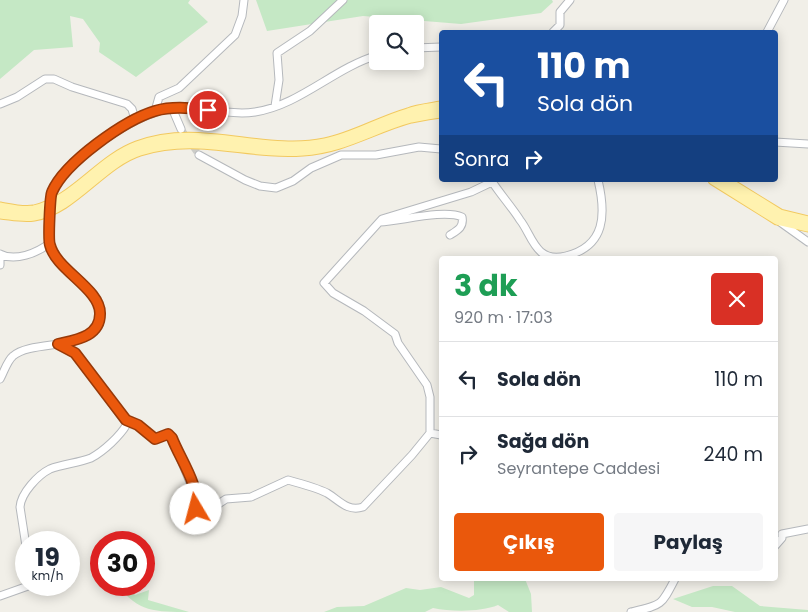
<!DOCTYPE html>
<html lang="tr">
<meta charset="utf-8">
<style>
body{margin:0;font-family:Poppins,sans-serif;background:#f6f6f7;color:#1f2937;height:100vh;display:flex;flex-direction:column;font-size:19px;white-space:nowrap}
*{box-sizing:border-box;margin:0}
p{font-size:16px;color:#747a83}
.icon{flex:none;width:28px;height:28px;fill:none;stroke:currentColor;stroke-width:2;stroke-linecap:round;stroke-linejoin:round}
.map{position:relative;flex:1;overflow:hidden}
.side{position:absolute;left:439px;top:256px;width:339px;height:325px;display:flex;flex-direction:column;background:#fff;border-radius:5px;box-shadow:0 2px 12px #0003}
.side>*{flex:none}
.top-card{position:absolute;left:439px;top:30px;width:339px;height:152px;border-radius:5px;box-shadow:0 2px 12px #0003;background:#1a4fa0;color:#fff;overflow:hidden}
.buttons{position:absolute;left:369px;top:15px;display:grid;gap:10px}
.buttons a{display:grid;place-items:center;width:55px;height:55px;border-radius:5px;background:#fff;box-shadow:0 2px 12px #0003;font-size:25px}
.speed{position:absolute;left:15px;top:531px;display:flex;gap:10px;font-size:25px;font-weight:700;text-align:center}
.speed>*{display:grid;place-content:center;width:65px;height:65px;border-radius:50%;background:#fff;box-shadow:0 2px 12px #0003;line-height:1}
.speed small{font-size:12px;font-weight:400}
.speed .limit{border:8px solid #d22;background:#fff;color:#111}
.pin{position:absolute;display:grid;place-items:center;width:42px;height:42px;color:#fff;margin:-21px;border:2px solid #fff;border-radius:50%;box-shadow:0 1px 5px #0007}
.me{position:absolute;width:55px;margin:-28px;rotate:352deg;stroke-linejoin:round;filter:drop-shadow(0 0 4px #0008)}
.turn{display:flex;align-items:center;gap:18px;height:105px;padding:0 15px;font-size:22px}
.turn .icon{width:65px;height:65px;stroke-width:2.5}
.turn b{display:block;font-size:35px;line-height:42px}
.then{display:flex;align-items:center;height:48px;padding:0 15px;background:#0003;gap:10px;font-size:19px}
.round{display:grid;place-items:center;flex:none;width:52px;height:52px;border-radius:5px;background:#f6f6f7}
.overview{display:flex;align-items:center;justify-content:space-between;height:85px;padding:0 15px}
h1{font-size:30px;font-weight:700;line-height:38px;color:#1e9e55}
.button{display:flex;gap:10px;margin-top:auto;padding:10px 15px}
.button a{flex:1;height:58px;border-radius:5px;background:#ea580c;color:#fff;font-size:20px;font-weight:700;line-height:58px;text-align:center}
.button a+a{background:#f6f6f7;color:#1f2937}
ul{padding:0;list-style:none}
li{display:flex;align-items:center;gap:15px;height:75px;padding:0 15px;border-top:1px solid #e0e1e3}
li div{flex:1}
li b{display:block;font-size:19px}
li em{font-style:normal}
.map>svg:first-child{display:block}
</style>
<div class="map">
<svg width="808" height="612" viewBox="0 0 808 612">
<rect width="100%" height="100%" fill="#f1efe8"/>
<path fill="#c5e8c5" d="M0,0H190L188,3L208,22L136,77L99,52L100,43L83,19L70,16L73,47L34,50L0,79Z
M256,0H552L553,2L541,13L461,24L363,16L267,31Z
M474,579H525L531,594L532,612H509L498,605C481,612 452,612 433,608L425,612H324L337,607L364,606L406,588L420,590L441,587L469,598L474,595Z
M118,585H127L135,595L149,590L148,600L189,612C156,612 137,612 118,585Z
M713,586H732L760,606L808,610V612H735L712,607H692L673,599Z"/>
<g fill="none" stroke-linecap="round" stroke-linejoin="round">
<path stroke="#ccccc8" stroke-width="7" stroke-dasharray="7 3.5" stroke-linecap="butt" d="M181,129L199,155"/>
<g stroke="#b5b8bc" stroke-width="9">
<path id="minor" d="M553,32L560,25V12L570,0
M767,32L784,0
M415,48L441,47
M0,104L17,97L45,79H54L72,87L127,104L132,109L135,120
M275,106L279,80L277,53L310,31L343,0
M172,108L181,129
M155,111L159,97L179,88L235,35L242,16L244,0
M775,142L808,144
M199,155L245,180L260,186L276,188L293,181L311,168L341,155H376L419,147L441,149
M491,180C500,194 511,206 520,220C528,230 531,243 541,252C548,258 558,258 566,256C606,246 606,214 598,180
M380,222C401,221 444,209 462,217C464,227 458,230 450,235
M780,222L808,242
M0,254C15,262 37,253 50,243
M0,265V254
M0,379C4,372 7,361 13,356C31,340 85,350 96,327C114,290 53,275 49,241C49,235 50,196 52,192C65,159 144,107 180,107C205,106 229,116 255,112C300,105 334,68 378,55
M126,421L138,425L155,439L168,434L172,438L196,497V509L191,513V517L197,518L226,499L251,497L288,480C299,483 317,488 327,493C339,500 347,512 363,507L412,455L430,433
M441,435L430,433V397L427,385L398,343L395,334L364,311L333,293L324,283L382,219L471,192L492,182
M782,534L808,529
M26,546L20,507C21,493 38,475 50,469C63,464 78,463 91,458C104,451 120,436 127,424L75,353L58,344
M775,546L782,538V534
M0,596L31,585
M631,612C662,605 661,606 675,579"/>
</g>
<g stroke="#f2c960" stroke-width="11">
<path id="major" d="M713,180L777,220L808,227
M725,180L780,214L808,221
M0,207C11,209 23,212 34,210C74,201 99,160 137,146C199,122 263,156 325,143C354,137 380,121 408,113C418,109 430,108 441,106
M0,214C11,215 23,218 34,216C73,210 102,163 140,151C198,133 246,155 303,151C342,149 374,128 411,118C421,116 431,114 441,113"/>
</g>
<use href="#minor" stroke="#fff" stroke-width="7"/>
<use href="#major" stroke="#fff2af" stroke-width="9"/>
</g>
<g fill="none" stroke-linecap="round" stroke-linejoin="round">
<g stroke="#983908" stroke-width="12">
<path id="route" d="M196,509C200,486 180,459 172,438L168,434L155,439L138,425L126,420L75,353L58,344C75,340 100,337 100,314C101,289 56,270 50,245C48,240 50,196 52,192C65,162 125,120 155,111C173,106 189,108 208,110"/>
</g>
<use href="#route" stroke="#ea580c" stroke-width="9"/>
</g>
</svg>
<div class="buttons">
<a><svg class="icon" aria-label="search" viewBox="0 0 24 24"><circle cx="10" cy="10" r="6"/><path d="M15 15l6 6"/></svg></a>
</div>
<div class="speed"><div>19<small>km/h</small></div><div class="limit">30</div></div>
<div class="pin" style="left:208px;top:110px;background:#d93025"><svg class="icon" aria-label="arrive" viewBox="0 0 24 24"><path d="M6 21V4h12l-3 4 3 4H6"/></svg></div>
<svg class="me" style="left:196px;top:509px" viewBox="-20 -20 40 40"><circle r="19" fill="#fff"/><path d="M0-13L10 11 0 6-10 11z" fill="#ea580c"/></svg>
<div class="top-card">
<div class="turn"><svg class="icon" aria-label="left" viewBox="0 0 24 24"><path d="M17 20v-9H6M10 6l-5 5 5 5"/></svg><div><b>110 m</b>Sola dön</div></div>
<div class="then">Sonra<svg class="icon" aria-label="right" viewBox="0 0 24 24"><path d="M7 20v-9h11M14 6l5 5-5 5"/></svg></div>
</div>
<section class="side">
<div class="overview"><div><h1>3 dk</h1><p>920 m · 17:03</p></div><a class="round" style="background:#d93025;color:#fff"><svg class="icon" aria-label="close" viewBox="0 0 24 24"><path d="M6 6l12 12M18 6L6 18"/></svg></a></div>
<ul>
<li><svg class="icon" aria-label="left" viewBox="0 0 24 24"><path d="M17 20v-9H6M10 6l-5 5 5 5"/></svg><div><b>Sola dön</b></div><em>110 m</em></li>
<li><svg class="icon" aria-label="right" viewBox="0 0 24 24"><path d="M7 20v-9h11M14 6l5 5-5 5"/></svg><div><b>Sağa dön</b><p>Seyrantepe Caddesi</p></div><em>240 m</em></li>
</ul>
<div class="button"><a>Çıkış</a><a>Paylaş</a></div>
</section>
</div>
